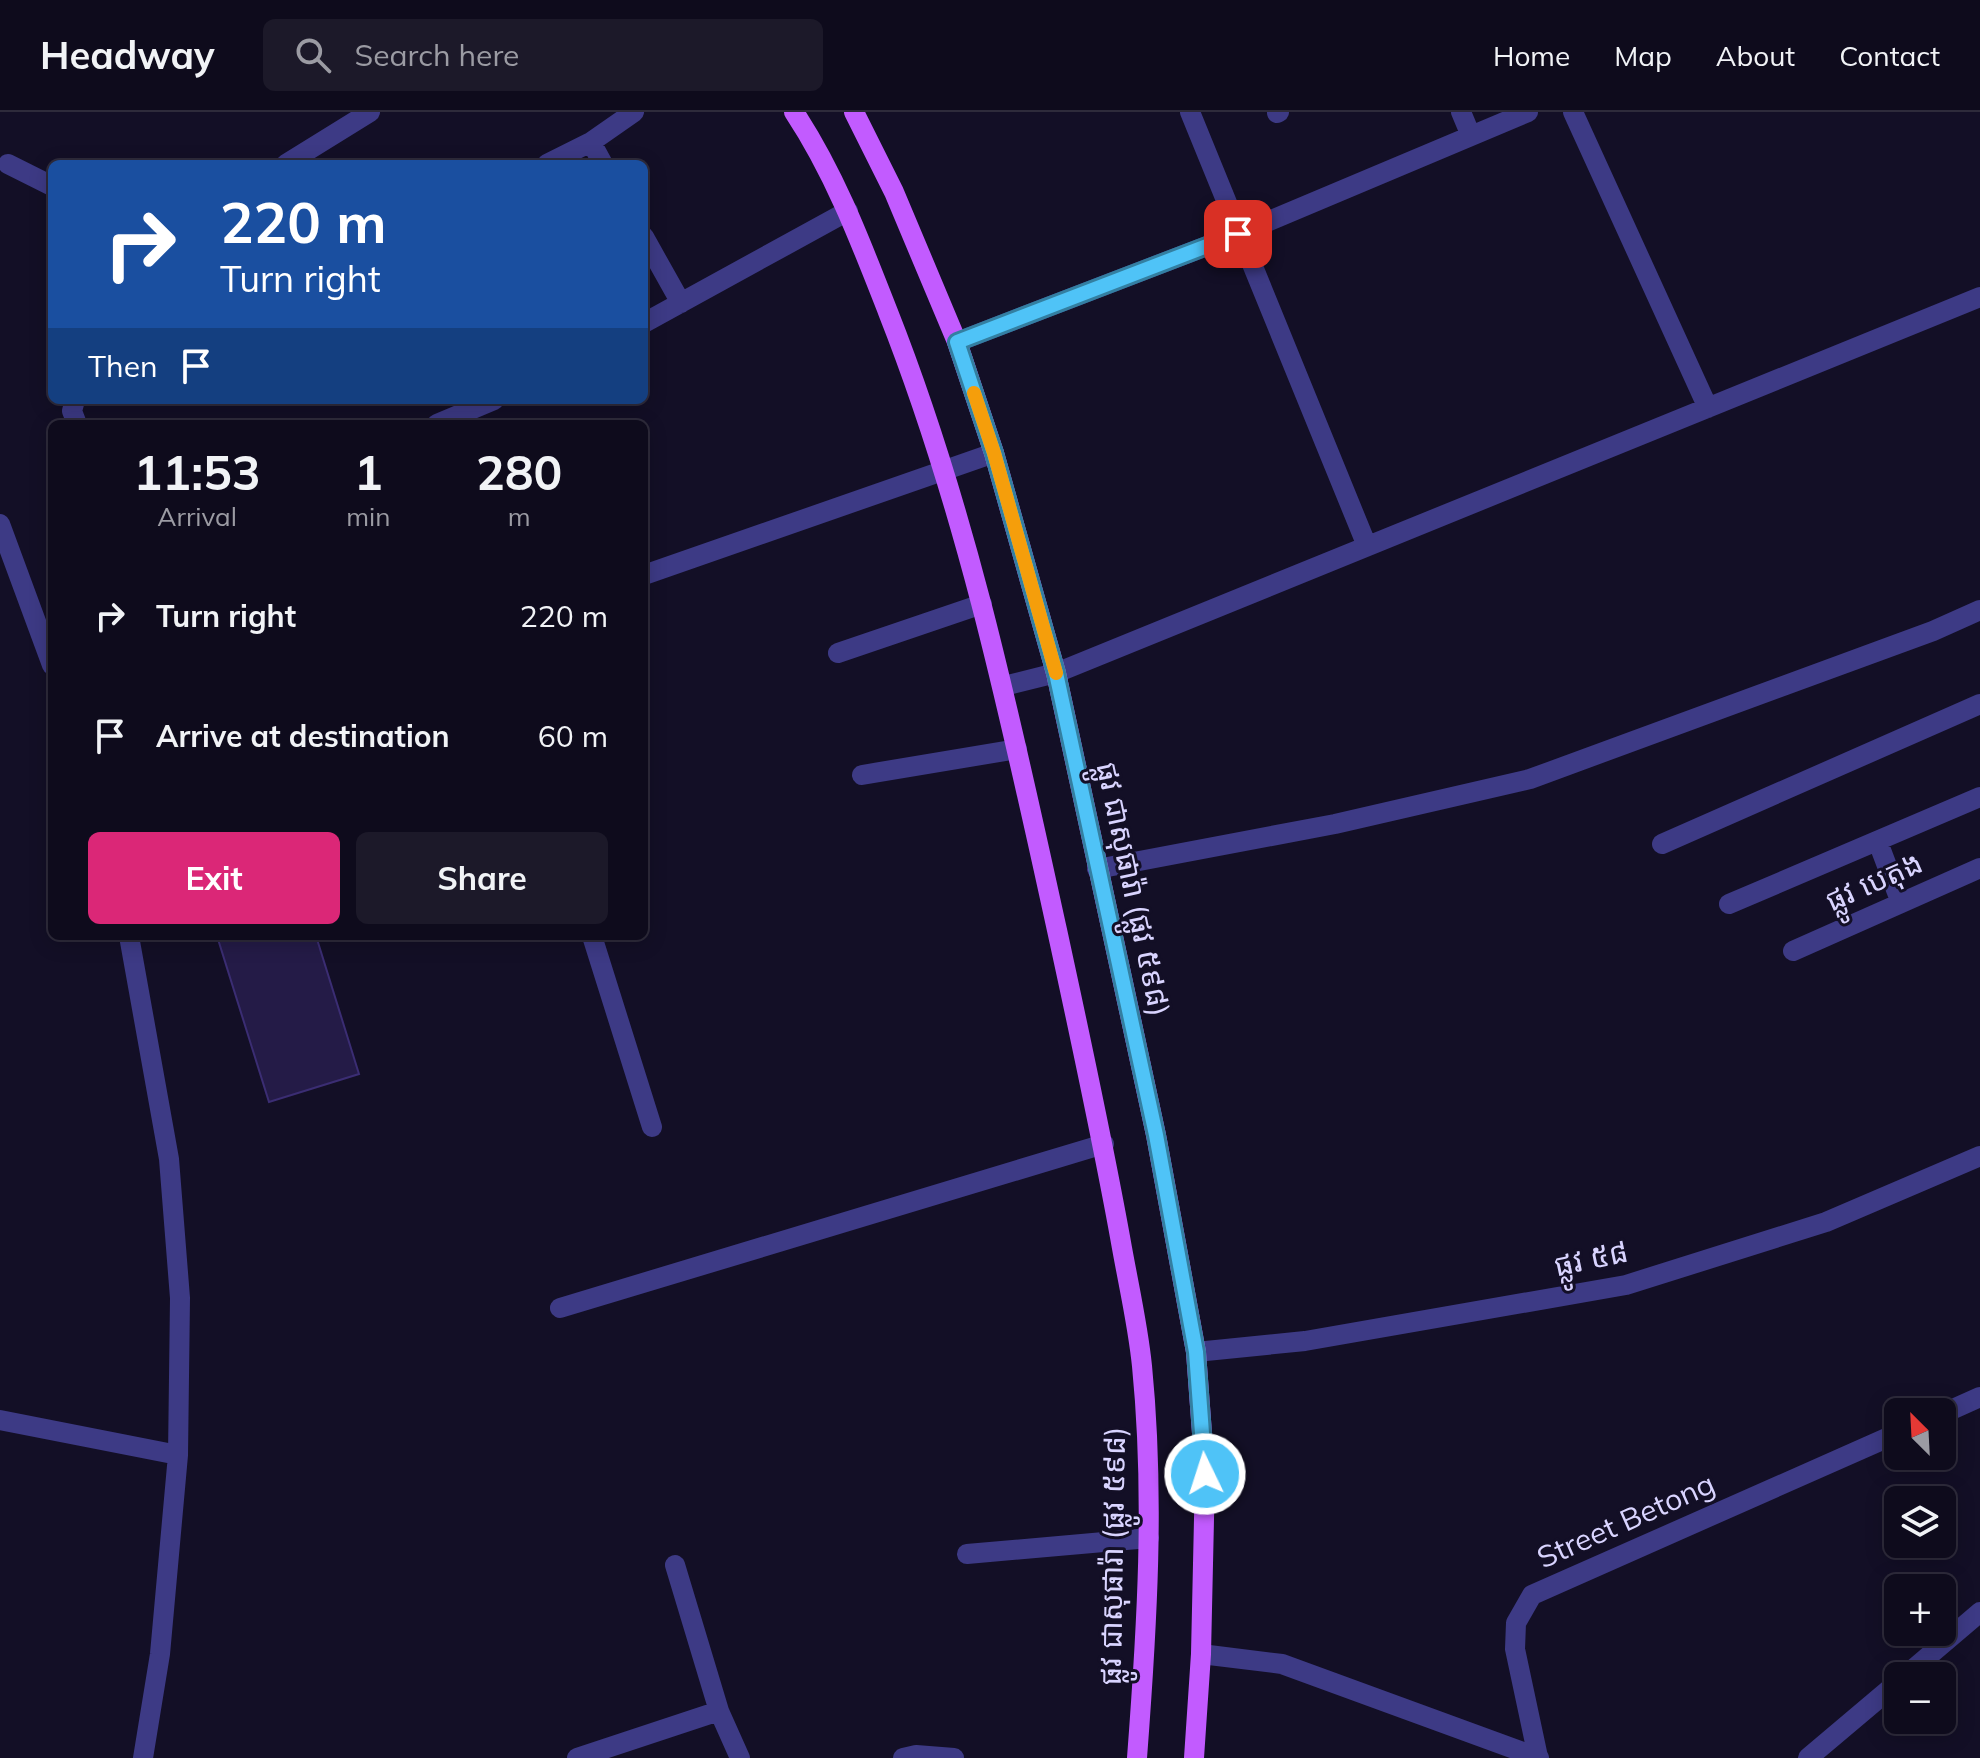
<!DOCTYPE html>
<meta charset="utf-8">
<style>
body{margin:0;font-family:Mulish,"Noto Sans Khmer",sans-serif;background:#1c1929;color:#f1f3f6;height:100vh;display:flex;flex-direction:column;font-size:30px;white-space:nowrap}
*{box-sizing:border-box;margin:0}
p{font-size:26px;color:#9b9ba3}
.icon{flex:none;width:44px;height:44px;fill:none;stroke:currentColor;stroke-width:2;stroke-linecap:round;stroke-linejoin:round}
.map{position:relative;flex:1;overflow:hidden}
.sheet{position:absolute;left:48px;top:308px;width:600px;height:520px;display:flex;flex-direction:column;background:#0e0b1c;border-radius:12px;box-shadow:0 4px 20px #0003,0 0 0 2px #2e2b3b}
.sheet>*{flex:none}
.banner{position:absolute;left:48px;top:48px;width:600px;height:244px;border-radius:12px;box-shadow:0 4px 20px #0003,0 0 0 2px #2e2b3b;background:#1a4fa0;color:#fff;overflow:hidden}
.needle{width:52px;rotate:336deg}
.controls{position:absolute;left:1884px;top:1286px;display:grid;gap:16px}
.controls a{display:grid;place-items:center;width:72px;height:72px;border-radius:12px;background:#0e0b1c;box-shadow:0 4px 20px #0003,0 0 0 2px #2e2b3b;font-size:40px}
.pin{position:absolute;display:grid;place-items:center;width:68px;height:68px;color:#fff;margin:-34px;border-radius:16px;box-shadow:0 4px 12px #0006}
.me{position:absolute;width:88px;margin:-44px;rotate:356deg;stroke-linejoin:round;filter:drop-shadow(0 0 6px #0008)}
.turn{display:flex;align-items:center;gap:28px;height:168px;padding:0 40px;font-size:36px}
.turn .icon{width:104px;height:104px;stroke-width:2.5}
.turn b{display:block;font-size:56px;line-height:68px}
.then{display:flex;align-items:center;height:76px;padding:0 40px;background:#0003;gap:16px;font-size:30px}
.eta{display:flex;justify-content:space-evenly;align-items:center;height:136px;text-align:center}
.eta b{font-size:48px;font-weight:700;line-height:56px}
.button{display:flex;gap:16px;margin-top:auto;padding:16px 40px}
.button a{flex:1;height:92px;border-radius:12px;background:#db2777;color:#fff;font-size:32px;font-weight:700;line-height:92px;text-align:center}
.button a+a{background:#1c1929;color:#f1f3f6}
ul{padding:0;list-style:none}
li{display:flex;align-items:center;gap:24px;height:120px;padding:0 40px}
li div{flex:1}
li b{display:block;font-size:30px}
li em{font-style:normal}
header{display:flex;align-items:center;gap:48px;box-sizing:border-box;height:112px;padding:0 40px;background:#0e0b1c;border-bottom:2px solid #2e2b3b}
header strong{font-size:38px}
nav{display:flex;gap:44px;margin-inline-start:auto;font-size:28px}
.search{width:560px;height:72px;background:#1c1929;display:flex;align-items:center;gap:20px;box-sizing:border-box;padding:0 28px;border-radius:12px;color:#9b9ba3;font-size:30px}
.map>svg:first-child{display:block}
</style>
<header>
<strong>Headway</strong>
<div class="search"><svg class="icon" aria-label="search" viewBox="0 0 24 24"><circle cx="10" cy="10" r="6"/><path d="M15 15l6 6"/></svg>Search here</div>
<nav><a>Home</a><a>Map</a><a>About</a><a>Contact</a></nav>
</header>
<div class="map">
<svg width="1980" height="1646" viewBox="0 0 1980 1646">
<rect width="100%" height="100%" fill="#130f26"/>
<path fill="#241b47" stroke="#3b2d73" stroke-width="2" d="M217,824H316L359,962L269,990Z"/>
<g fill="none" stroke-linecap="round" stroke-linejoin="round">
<path stroke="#3d3a85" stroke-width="20" d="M1190,0L1367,434
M1461,0L1471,24
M1573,0L1708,296
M1277,1L1279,0
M591,30L603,52
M8,52L52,74
M286,52L370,0
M547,52L591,30L634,0
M644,125L681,191
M644,211L848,99
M957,230L1238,122L1528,0
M75,288L72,299L77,312
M437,312L494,288
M0,412L52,553
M644,463L994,341
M838,541L982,492
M1004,574L1056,561L1980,185
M862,663L1017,637
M1878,730L1901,791
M1662,732L1980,592
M1097,757L1335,712L1530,667L1933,519L1980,498
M1729,792L1980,685
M129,824L169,1047L180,1186L178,1343L160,1542L143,1646
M592,824L652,1015
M1793,839L1980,756
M560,1196L1104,1032
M1196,1240L1305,1229L1626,1173L1826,1110L1980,1044
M1942,1302L1980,1285
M0,1308L178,1343
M967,1442L1149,1426
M675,1453L719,1599
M1201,1542L1282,1552L1539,1646
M1905,1564L1980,1500
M1538,1645L1515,1537L1516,1511L1532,1483L1898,1321
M577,1646L719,1599L740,1646
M903,1646L916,1643L954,1646
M1808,1646L1898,1570"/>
<path stroke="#c25bff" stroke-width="20" d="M794,0C835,62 861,131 888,200C967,400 1011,609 1057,818C1080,924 1103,1029 1122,1136C1129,1175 1138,1214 1142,1254C1155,1385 1147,1515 1137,1646
M854,0L894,80L957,230L994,341L1056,561L1156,1023L1196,1240L1205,1362L1201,1542L1194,1646"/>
</g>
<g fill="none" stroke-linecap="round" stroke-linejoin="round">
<g stroke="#337fa1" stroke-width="20">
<path id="route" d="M1205,1362L1196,1240L1156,1023L1056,561L994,341L957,230L1238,122"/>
</g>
<use href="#route" stroke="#4fc3f7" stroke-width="14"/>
<path stroke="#f59e0b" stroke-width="14" d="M974,281L994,341L1056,561"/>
</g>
<g text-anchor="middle" stroke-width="6" stroke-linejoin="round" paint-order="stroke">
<g font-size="30" fill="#d9d4ff" stroke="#130f26">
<text transform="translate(1874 770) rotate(-24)" y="10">ផ្លូវ បេតុង</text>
<text transform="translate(1133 777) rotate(78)" y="10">ផ្លូវ ជាសុផារ៉ា (ផ្លូវ ៥៩៨)</text>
<text transform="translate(1591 1147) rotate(-12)" y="10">ផ្លូវ ៥៨</text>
<text transform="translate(1626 1409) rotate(-24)" y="10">Street Betong</text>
<text transform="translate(1113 1444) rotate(-89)" y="10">ផ្លូវ ជាសុផារ៉ា (ផ្លូវ ៥៩៨)</text>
</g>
</g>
</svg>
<div class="controls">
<a><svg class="needle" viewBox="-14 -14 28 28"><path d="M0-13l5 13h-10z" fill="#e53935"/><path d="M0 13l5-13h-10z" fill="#9b9ba3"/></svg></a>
<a><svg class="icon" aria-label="layers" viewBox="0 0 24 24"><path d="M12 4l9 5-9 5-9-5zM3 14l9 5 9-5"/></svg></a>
<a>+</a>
<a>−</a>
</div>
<div class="pin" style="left:1238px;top:122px;background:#d93025"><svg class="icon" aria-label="arrive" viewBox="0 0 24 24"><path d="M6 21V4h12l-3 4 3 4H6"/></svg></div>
<svg class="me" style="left:1205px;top:1362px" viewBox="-20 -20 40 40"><circle r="17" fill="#4fc3f7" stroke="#fff" stroke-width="3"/><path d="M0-11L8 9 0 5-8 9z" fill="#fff"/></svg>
<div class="banner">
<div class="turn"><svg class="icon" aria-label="right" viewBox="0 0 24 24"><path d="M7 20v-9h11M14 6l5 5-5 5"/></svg><div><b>220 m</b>Turn right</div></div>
<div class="then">Then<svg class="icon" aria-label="arrive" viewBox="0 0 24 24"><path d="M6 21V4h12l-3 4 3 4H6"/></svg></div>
</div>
<section class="sheet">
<div class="eta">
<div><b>11:53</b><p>Arrival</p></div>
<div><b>1</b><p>min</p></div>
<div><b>280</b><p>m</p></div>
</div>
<ul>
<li><svg class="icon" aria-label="right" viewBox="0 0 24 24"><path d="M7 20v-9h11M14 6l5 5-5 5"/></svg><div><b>Turn right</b></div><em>220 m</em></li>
<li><svg class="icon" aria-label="arrive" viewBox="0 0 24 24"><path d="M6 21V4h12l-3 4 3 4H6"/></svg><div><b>Arrive at destination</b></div><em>60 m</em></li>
</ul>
<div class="button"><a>Exit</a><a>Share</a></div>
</section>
</div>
